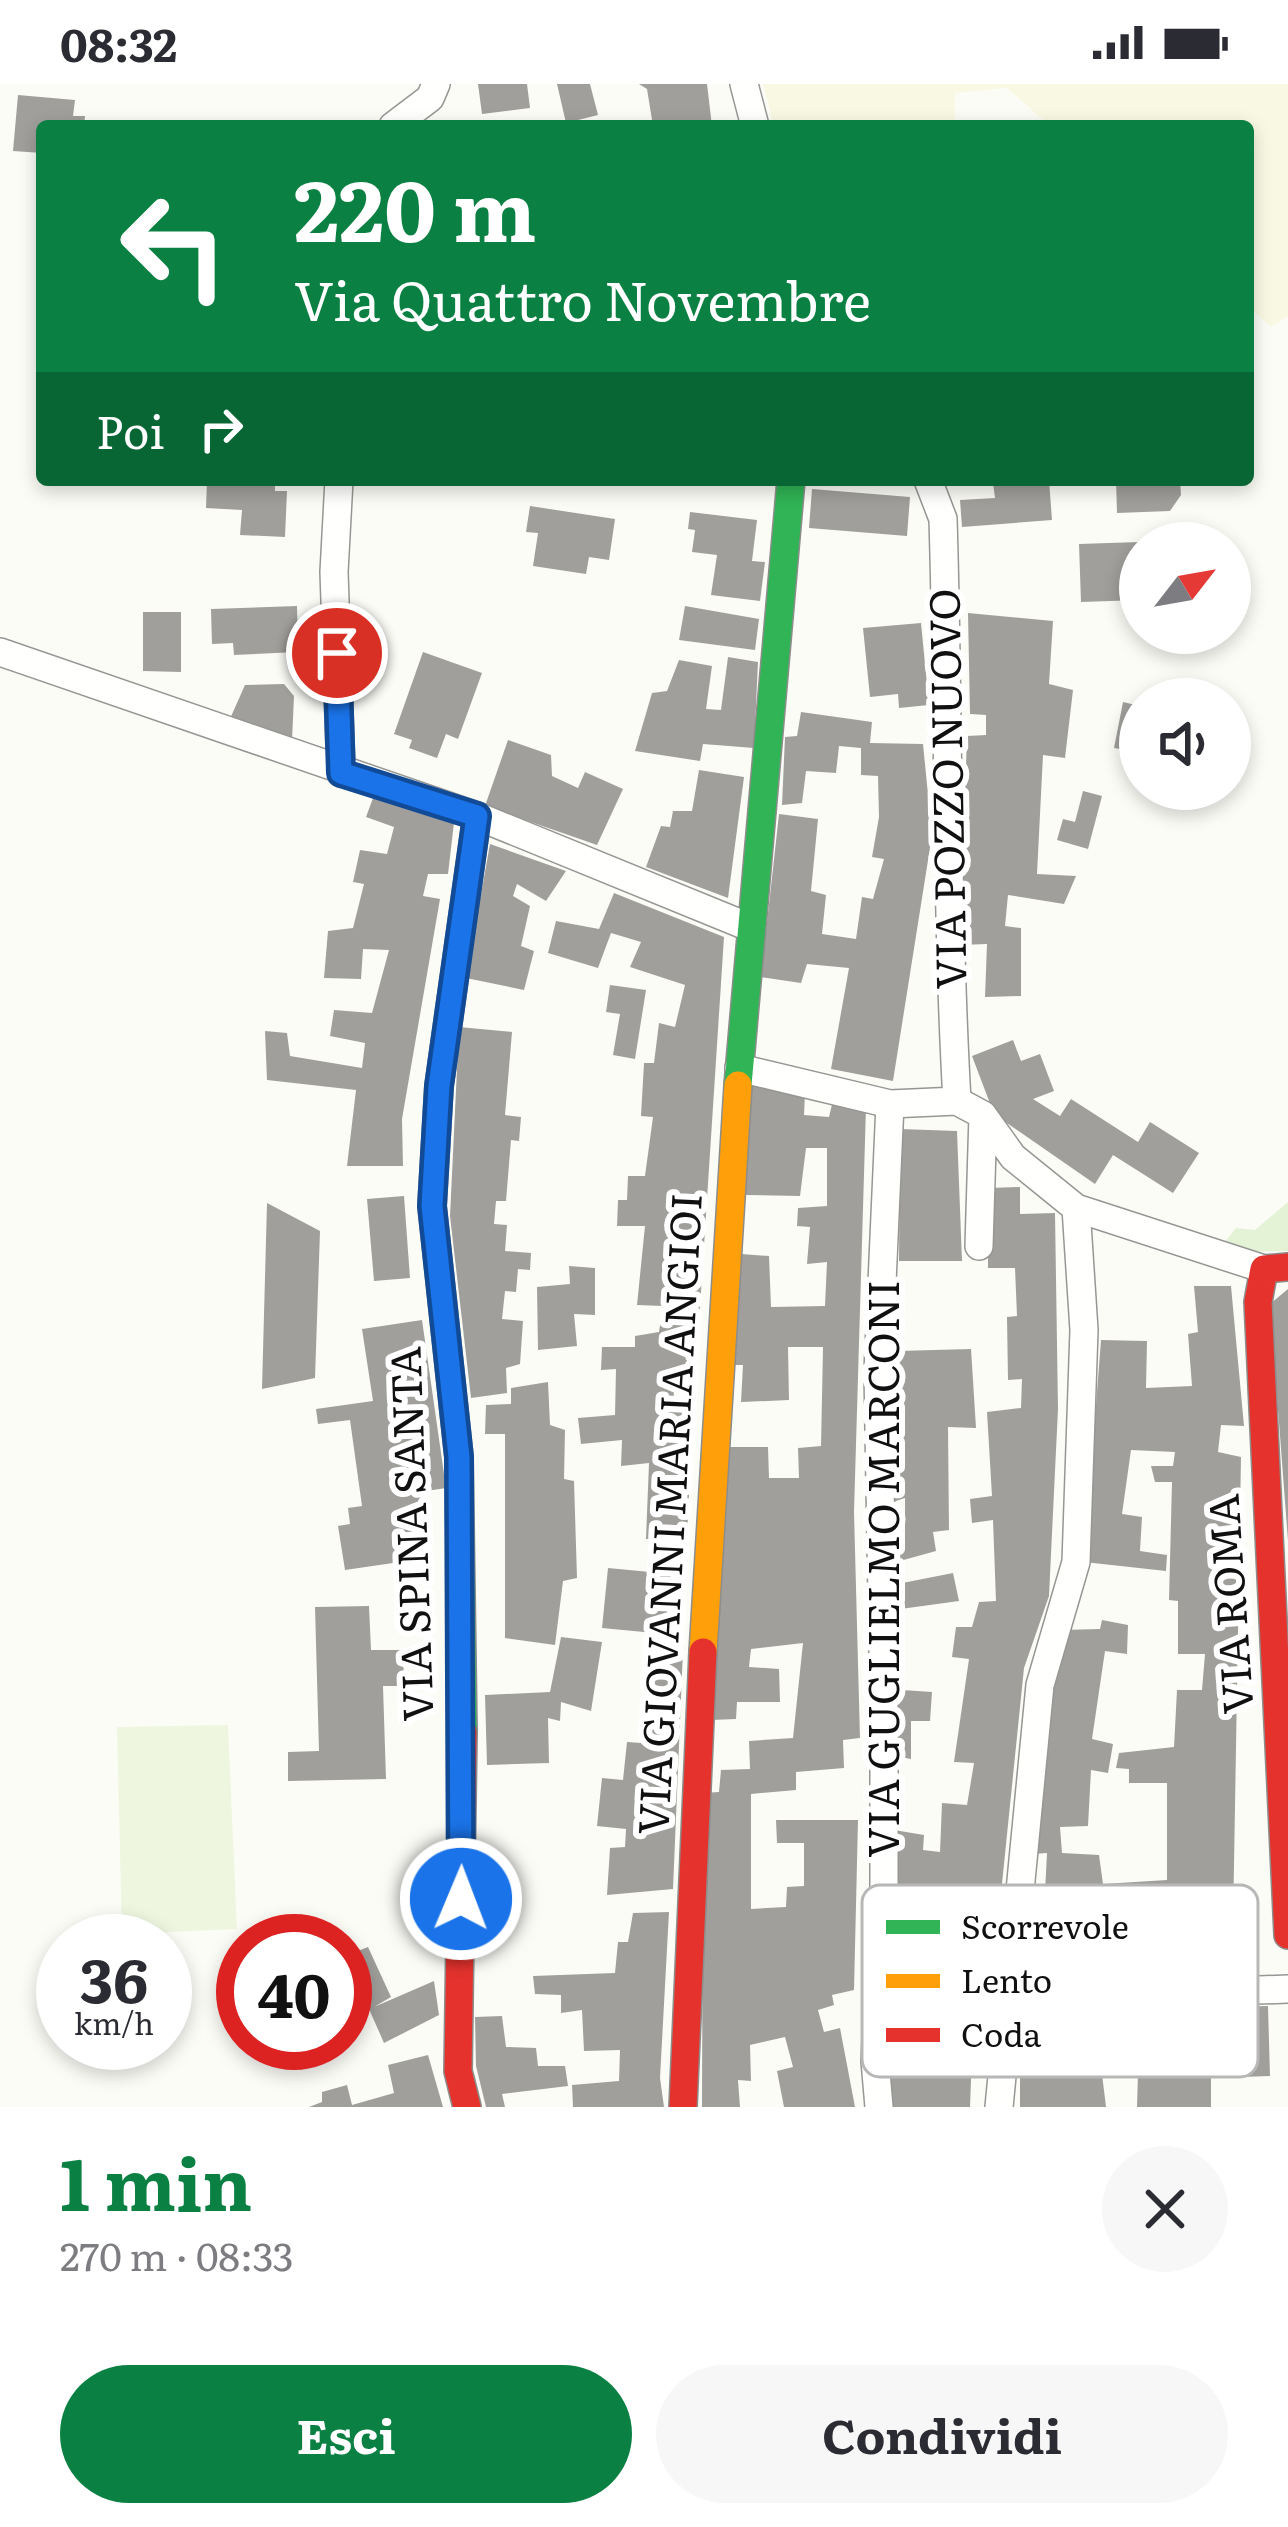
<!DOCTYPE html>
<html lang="it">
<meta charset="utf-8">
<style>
body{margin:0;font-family:Literata,serif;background:#f7f7f7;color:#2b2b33;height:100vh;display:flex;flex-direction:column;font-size:45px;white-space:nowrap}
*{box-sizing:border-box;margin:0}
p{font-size:39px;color:#7c7c81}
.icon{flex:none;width:66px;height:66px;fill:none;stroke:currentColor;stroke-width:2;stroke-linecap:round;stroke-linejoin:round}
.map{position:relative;height:2023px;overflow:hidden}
.details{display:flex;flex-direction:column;background:#fff;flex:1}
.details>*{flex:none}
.banner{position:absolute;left:36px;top:36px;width:1218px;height:366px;border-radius:12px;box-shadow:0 6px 18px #0003;background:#0b8043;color:#fff;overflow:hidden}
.needle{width:78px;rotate:59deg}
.fabs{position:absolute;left:1119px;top:438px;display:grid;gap:24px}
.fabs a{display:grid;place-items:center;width:132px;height:132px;border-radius:50%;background:#fff;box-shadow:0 6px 18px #0003;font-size:60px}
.speed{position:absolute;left:36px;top:1830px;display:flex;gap:24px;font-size:60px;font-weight:700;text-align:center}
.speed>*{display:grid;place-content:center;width:156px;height:156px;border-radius:50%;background:#fff;box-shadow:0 6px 18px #0003;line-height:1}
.speed small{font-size:30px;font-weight:400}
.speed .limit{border:18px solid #d22;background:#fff;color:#111}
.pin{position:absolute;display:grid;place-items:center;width:102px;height:102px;color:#fff;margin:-51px;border:6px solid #fff;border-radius:50%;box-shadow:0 3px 12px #0007}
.me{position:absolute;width:132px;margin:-66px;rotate:1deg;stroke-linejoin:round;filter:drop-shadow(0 0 9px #0008)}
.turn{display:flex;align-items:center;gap:42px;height:252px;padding:0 60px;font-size:54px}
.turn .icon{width:156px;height:156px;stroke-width:2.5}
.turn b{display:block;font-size:84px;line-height:102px}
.then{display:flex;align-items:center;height:114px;padding:0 60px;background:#0003;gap:24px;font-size:45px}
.round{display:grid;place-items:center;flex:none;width:126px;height:126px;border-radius:63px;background:#f7f7f7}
.summary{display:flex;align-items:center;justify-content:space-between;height:204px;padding:0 60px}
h1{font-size:72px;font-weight:700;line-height:90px;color:#0b8043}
.primary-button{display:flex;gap:24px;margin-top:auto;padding:24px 60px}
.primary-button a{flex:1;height:138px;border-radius:72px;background:#0b8043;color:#fff;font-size:48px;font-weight:700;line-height:138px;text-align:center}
.primary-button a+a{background:#f7f7f7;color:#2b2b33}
.status{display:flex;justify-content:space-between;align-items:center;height:84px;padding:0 60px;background:#fff;direction:ltr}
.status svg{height:33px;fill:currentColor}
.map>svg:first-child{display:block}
</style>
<div class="status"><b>08:32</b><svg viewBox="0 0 49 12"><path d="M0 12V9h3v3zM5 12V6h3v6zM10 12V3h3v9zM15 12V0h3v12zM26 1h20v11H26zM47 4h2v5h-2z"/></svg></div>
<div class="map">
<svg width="1288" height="2023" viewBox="0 0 1288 2023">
<rect width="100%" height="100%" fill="#fcfcf7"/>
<path fill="#f9f9e3" d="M763,0H1288V232L1271,243L1248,222V42H1050L1007,4L955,9V42H774Z"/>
<path fill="#e4f3d6" d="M1288,1118V1167L1245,1168L1224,1159L1236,1144L1255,1146Z"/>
<path fill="#eef6e0" d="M228,1641L237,1845L122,1850L117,1643Z"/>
<path fill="#a09f9c" d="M478,0H527L530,24L482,30Z
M557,0H590L598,31L566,39Z
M639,0H707L712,42H653L647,5Z
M18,11L75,16L73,32H85L84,42H42V69L13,67Z
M207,396H275V407H287L285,453L240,451L242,426L206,424Z
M1042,396H1049L1052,436L962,443L960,416L995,414L993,399Z
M1116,396H1180L1181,411L1170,427L1117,429Z
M812,405L910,413L907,452L809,444Z
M530,422L615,435L609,476L589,473L586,490L533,482L538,449L526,448Z
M690,428L757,436L752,477L765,478L760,517L711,511L717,471L692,468L695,446L688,445Z
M1139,458L1140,516L1081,518L1079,460Z
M297,522L298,568L234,571L233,559L212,560L211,525Z
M685,522L759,535L755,566L679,556Z
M143,528H181V588L143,587Z
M968,529L1053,537L1049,600L1073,606L1065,674L1043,671L1037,790L1076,792L1064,820L1008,811L1005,842L1021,844V912L985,913L987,860L960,861L967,652L986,651V631L970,630Z
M921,539L929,621L899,624L898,610L870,613L863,544Z
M423,568L482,589L458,655L446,650L437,674L409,664L412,656L394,650Z
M728,573L758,578L754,664L703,660L700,677L635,667L652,609L667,607L679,576L712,582L706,625L721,626Z
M284,600L294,612L292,657L229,637L245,601Z
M1123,618L1140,622L1139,668L1114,664Z
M801,628L872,638L870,659L923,660L932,751L893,997L831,985L849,884L807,880L801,899L761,893L779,730L818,735L811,807L826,811L822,850L856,855L862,813L873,815L884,775L872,773L879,733L878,692L861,691V664L839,662L836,689L806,687L802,719L782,721L785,653L797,652Z
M508,656L551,671L552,692L578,704L585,688L623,705L597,761L485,722Z
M699,686L744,693L728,814L646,783L661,742L670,743L673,727H692Z
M376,706L455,730L448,790H428L423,812L440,815L402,1035L403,1082H347L356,1006L267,996L265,947L287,949L290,972L362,984L365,959L330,952L334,926L372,929L389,866L363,865L361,895L324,894L328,847L353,844L364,800L353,798L360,766L387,770L394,743L366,733Z
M1083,707L1102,712L1088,765L1057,756L1063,735L1075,738Z
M490,760L566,787L546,817L517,800L513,812L530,822L521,862L534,867L524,906L466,894Z
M614,809L724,853L696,1285H686V1306H674L673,1326L693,1327L687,1453L646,1455L649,1379L621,1382L622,1356L581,1360L578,1334L615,1331L616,1285L601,1286L602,1263H635V1252L659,1248L663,1222L637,1221L645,1142H617L618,1116H627L628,1092H645L653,1033L641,1032L644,979H654L659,939L675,943L685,901L630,883L641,858L611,849L598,884L548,869L556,837L599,845Z
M610,901L646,906L635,975L613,971L620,930L606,928Z
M459,943L512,948L505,1031L521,1033L519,1057L511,1056L506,1117H496L494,1140L507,1141L505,1167L531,1169L530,1186L518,1185L516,1208L505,1207L502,1235L523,1237L520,1280L506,1284L507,1309L471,1314L450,1132Z
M1013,956L1021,977L1040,970L1054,1007L1033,1015L1060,1032L1071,1015L1138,1058L1150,1038L1199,1069L1173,1109L1113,1071L1095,1100L994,1030L972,972Z
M750,998L805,1009L804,1031L829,1033L833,1016L866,1023L854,1428L860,1654L843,1656L844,1684L796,1688V1706L751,1710V1825L786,1823L787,1803L804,1802V1759H777L776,1736H858L854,1906L832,1911L834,1921L818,1926L824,1948L840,1944L855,2023H784L777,1987L793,1983L785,1953L750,1961L751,1997L738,1996L740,2023H702L703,1709L719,1708L721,1686L750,1685L749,1657L793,1654L803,1559L751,1565L749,1583L779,1585L780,1618H737L736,1635L711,1636L730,1363H768L769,1394H799L798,1364L821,1362L823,1263H788L789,1316L741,1318L743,1281H733L741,1170L769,1172L771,1223L825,1222L827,1178L807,1180L810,1143L797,1142L798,1124L827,1122V1064H806L800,1112L745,1111Z
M900,1045L957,1047L962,1177H899Z
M1020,1103V1130L1055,1129L1058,1325L1049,1512L1024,1584L999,1829L972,1970L970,2023H883L881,1941L902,1940L904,1960L925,1957L934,1919L920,1917L924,1889L938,1888L940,1827L912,1826L907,1855L886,1854L888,1745L924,1751L923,1766L940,1768L942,1719L967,1721L974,1679L954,1678L969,1575L952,1573L956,1543H972L979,1518L996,1517L993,1436L972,1439L970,1415L992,1412L987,1328L1021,1324L1022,1295L1008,1296L1007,1233L1017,1232L1015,1184H988V1104Z
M404,1112L410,1194L374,1197L367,1115Z
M267,1119L320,1147L315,1294L262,1305Z
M569,1182L595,1184V1231L574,1230L577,1262L538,1266L537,1203L570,1200Z
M1194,1202H1231L1244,1342L1221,1341L1218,1368L1241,1373L1232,1897L1131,1895L1130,1869L1171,1862L1170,1814L1127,1818L1131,1851L1100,1856V1899H1021L1024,1863L1065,1860L1064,1829L1028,1832L1029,1810L1045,1808L1047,1769L1033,1770L1049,1601L1061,1546L1100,1545L1102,1536L1128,1541L1127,1570L1105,1567L1092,1655L1113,1660L1108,1689L1091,1686L1088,1742L1060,1743L1062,1769L1099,1771L1103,1800L1167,1796V1699H1129V1685L1116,1684L1119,1669L1174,1663L1177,1606H1202L1205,1570H1178V1517L1169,1516L1172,1398H1155L1151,1382H1173L1175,1368L1131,1366L1122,1430L1142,1433L1140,1467L1167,1471L1166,1487L1084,1478L1101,1256L1147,1257L1146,1304L1192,1302L1188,1250L1198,1248Z
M1288,1205V1457L1270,1220Z
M422,1236L446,1404L420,1408L427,1456L397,1460L400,1478L345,1486L338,1442L350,1440L348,1424L362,1422L350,1336L318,1340L316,1325L373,1317L362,1245Z
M971,1265L976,1344L948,1343L949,1446L933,1448L936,1467L889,1480V1457L905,1452V1414L890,1419L897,1267Z
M548,1298L550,1341L565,1346L564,1395L574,1397L577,1494L563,1497L555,1561L505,1554V1350H485L486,1321L511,1320V1304Z
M608,1484L671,1490L665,1550L602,1544Z
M953,1489L959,1517L886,1527L887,1502Z
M369,1522L371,1566H403L404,1602H383L386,1695L288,1697V1668L319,1667L315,1523Z
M561,1553L602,1558L591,1627L561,1618L560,1637L548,1634L549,1679L487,1681L485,1611L550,1608Z
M647,1565L683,1566L673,1805L607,1811L610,1764L625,1763L626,1745L597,1742L602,1694L623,1696L627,1658L641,1659Z
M887,1605L932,1608L930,1637H911V1675L890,1671Z
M479,1792L515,1793L514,1825L478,1824Z
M669,1828L660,1994L664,2023H573L572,2001L619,1997L620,1966L584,1967L582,1926L561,1929V1911L535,1910L533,1892L615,1889L618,1858H628L633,1829Z
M337,1847L341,1857H308V1856Z
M368,1863L391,1913L374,1923L434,1897L439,1931L384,1959L369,1925L345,1938V1872Z
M1268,1922L1270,1992L1211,1994V2023H1137L1138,1989H1195V1964L1168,1966L1165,1924Z
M1067,1924V1964L1126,1966L1128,1991L1102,1990L1106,2023H1020V1925Z
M502,1932L506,1963L536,1964L538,1982H565L568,2002L502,2010L505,2023H486L476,1982L475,1933Z
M428,1971L443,2023H309L322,2018V2008L347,2001L352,2021L394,2009L388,1981Z"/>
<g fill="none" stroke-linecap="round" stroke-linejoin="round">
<g stroke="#969694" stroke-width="30">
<path id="street" d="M744,0L755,42
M393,42L430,14L436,0
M339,396L334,488L341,689
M928,396L943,435C949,629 946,823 957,1017
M0,568L477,732L749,843
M739,984L890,1020L957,1017L983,1031L1013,1073L1076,1124L1264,1185
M979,1162L983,1031
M1009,1915L1288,1905
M879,2023L875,1977L884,1805V1627L878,1288L890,1020
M999,2023L1040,1601L1076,1478L1084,1246L1076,1124"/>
</g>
<g stroke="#8d8d8b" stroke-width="30">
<path id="fast" d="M738,1001L791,396
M463,1648L459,1373L432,1122L439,1002L477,732"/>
</g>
<g stroke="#8d8d8b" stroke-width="30">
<path id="slow" d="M703,1568L738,1001"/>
</g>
<g stroke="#8d8d8b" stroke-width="30">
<path id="jam" d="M1288,1183L1264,1185L1258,1218L1288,1851
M463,1648L458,1987L467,2023
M683,2023L703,1568"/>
</g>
<use href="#street" stroke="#fffffe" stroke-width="27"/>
<use href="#fast" stroke="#30b455" stroke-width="27"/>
<use href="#slow" stroke="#ff9f0a" stroke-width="27"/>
<use href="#jam" stroke="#e5322d" stroke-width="27"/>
</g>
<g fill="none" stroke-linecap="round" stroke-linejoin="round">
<g stroke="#114b97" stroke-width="30">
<path id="route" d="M337,569L341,689L477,732L439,1002L432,1122L459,1373L461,1815"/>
</g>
<use href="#route" stroke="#1a73e8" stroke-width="21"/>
</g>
<g text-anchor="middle" stroke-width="12" stroke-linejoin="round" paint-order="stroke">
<g font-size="42" fill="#101010" stroke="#fff">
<text transform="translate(948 705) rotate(-91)" y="15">VIA POZZO NUOVO</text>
<text transform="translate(670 1430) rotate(-87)" y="15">VIA GIOVANNI MARIA ANGIOI</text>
<text transform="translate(412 1450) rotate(-92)" y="15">VIA SPINA SANTA</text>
<text transform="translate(884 1485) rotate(-90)" y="15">VIA GUGLIELMO MARCONI</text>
<text transform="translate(1231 1520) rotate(-94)" y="15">VIA ROMA</text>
</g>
</g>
<rect x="862" y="1801" width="396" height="192" rx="18" fill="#fff" stroke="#b7b7b7" stroke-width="3"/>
<rect x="886" y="1836" width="54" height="14" fill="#30b455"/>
<rect x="886" y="1890" width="54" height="14" fill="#ff9f0a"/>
<rect x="886" y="1944" width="54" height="14" fill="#e5322d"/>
<g font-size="33" fill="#101010">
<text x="961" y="1855">Scorrevole</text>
<text x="961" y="1909">Lento</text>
<text x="961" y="1963">Coda</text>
</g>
</svg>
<div class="fabs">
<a><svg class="needle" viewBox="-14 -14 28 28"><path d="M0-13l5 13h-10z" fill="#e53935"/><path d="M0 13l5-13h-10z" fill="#7c7c81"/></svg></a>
<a><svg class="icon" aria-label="sound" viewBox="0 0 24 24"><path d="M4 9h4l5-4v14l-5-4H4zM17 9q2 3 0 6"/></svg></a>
</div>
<div class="speed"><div>36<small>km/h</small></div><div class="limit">40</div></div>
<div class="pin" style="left:337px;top:569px;background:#d93025"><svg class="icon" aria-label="arrive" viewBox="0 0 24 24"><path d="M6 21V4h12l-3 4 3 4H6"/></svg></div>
<svg class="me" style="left:461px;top:1815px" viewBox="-20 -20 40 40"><circle r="17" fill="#1a73e8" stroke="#fff" stroke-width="3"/><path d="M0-11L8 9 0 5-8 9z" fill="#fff"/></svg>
<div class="banner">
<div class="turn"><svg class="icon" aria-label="left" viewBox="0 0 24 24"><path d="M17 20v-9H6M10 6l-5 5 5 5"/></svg><div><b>220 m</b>Via Quattro Novembre</div></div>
<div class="then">Poi<svg class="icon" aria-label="right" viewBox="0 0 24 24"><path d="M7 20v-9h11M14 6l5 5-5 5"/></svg></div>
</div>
</div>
<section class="details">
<div class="summary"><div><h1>1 min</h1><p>270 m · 08:33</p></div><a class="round"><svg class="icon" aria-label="close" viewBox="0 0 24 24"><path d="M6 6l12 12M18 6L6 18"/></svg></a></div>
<div class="primary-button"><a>Esci</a><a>Condividi</a></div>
</section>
